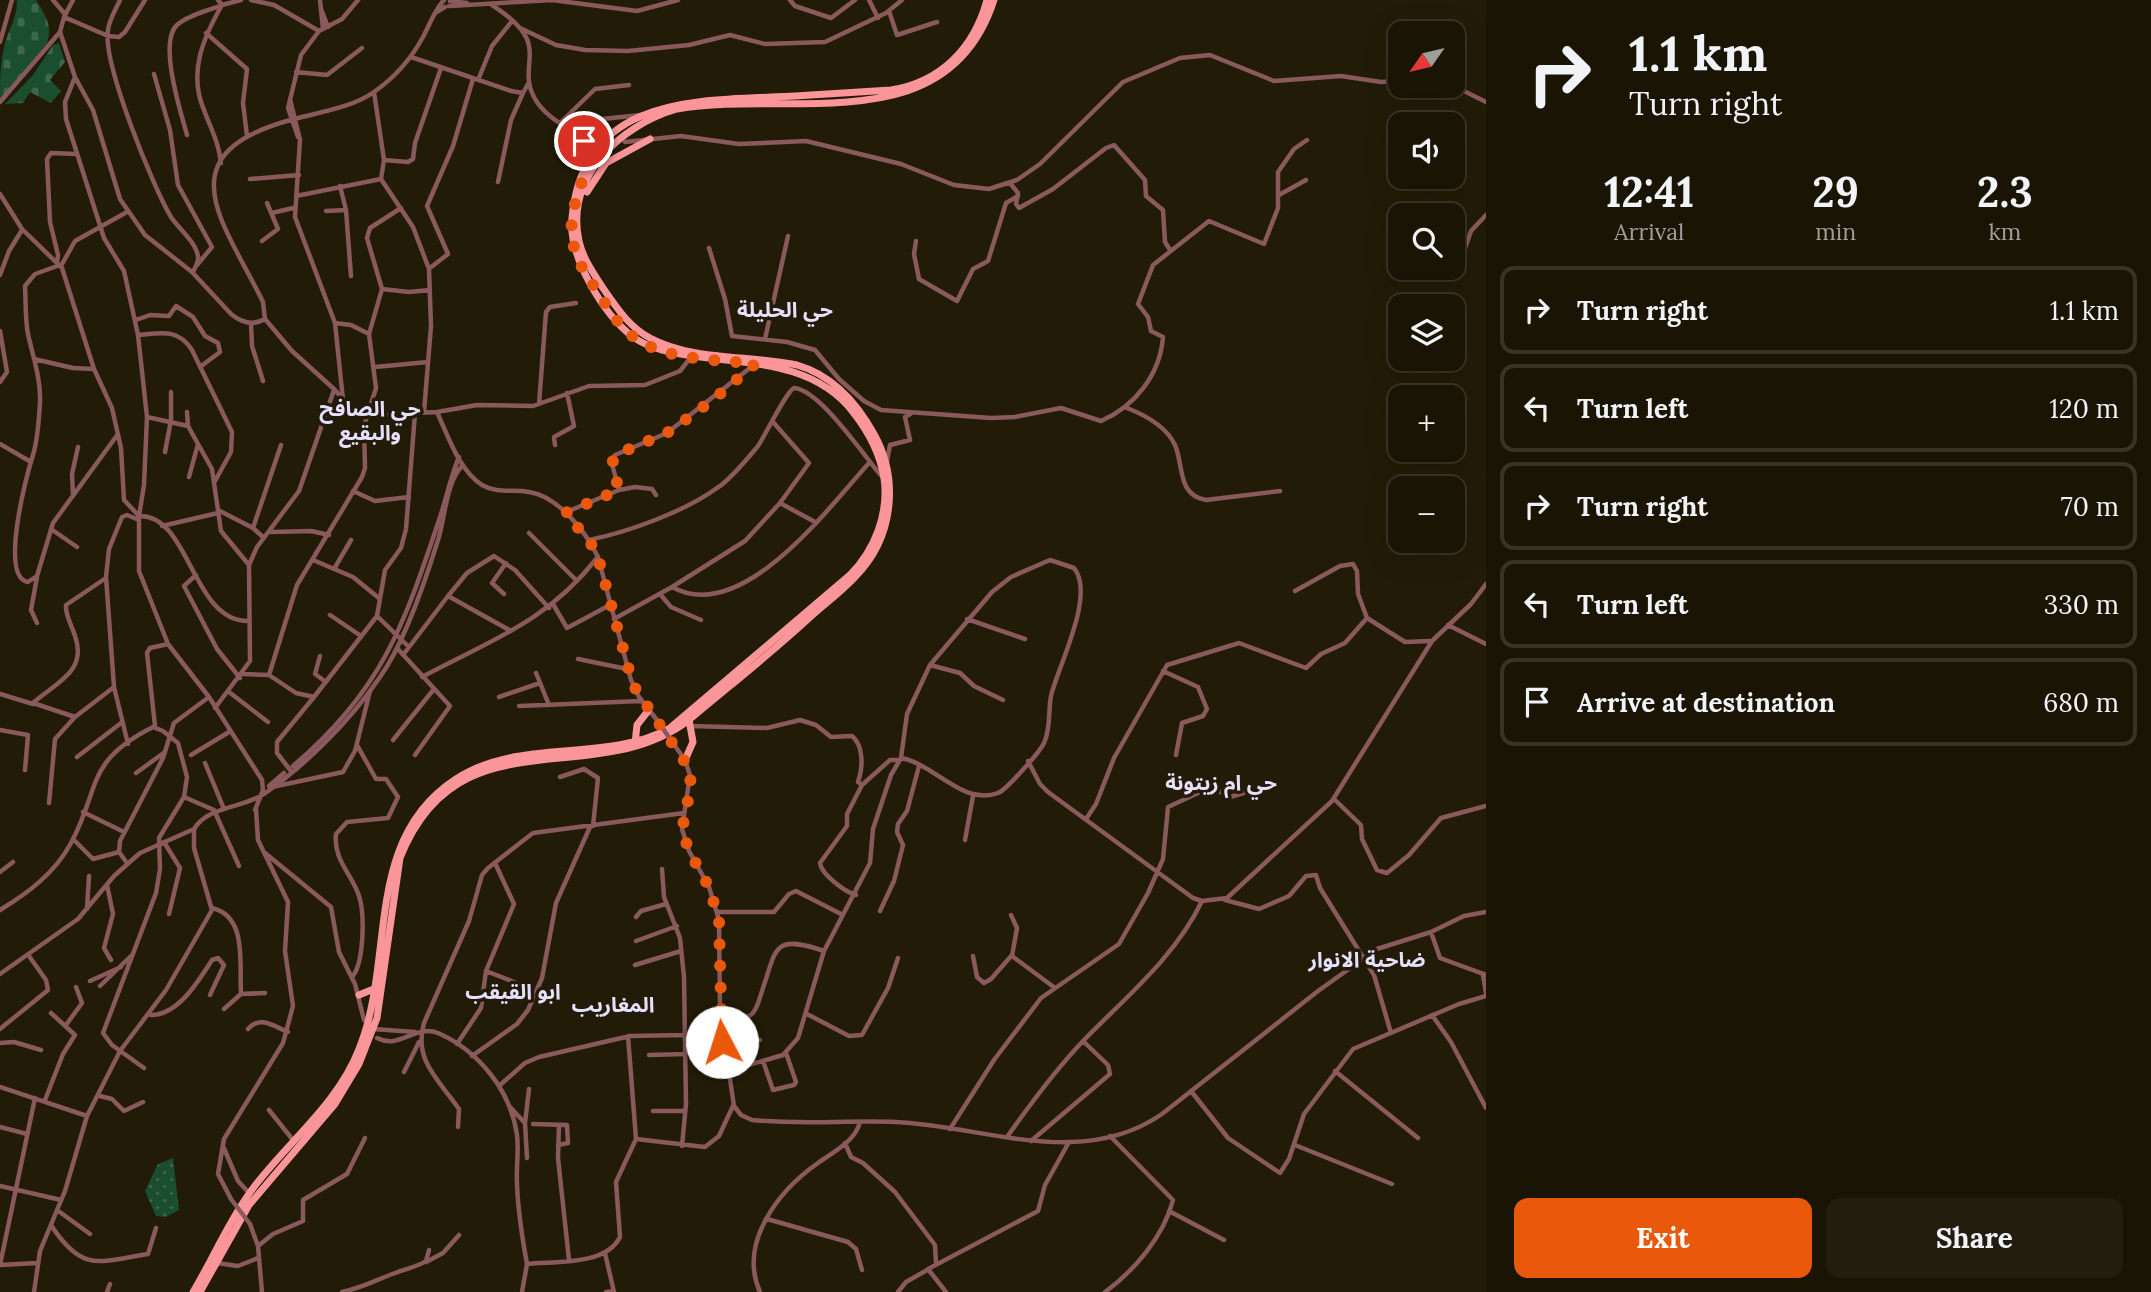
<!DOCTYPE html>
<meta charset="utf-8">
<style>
body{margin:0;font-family:Lora,"Noto Sans Arabic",serif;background:#231d0f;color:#f1f3f6;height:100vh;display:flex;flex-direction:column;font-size:26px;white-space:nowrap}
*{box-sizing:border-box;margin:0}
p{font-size:23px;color:#9f9e9a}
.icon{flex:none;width:38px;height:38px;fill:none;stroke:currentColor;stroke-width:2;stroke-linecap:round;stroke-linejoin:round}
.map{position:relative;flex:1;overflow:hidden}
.side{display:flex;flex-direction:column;background:#1a1405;width:665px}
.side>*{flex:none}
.hud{background:#1a1405;color:#f1f3f6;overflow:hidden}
.needle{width:46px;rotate:236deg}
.buttons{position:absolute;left:1388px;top:21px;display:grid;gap:14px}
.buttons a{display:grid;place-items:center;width:77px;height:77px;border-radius:14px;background:#1a1405;box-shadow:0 7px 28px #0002,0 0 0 2px #383327;font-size:35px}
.pin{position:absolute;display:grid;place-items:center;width:60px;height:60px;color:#fff;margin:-30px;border:4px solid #fff;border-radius:50%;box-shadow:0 2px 7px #0007}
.me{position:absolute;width:77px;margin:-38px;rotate:355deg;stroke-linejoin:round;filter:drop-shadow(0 0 5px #0008)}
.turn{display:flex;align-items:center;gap:24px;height:147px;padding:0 28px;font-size:32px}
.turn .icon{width:91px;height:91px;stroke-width:2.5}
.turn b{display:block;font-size:49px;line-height:60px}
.eta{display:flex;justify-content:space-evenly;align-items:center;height:119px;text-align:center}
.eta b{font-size:42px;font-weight:700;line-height:49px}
.button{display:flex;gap:14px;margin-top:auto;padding:14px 28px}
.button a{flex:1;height:80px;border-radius:14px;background:#ea580c;color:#fff;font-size:28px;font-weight:700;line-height:80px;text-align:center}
.button a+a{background:#231d0f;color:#f1f3f6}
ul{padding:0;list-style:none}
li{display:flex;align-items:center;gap:21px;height:88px;margin:0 14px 10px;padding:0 14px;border:4px solid #383327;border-radius:14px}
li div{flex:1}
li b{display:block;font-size:26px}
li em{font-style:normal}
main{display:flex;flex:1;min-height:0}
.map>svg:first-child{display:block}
</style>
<main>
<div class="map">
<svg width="1486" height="1292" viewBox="0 0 1486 1292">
<defs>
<pattern id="cemetery-stones" width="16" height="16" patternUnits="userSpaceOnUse" patternTransform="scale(1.75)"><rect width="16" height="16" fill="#1a4e2f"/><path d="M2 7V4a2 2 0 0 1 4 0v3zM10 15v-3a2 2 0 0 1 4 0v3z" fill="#3b674c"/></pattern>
<pattern id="park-dots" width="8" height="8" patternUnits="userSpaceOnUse" patternTransform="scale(1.75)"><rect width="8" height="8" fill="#1a4e2f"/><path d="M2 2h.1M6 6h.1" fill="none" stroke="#3b674c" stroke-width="1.8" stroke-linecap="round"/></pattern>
</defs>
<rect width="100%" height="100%" fill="#221b07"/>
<path fill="url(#cemetery-stones)" d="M17,0H36C45,15 53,25 47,43L0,100C0,80 0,62 5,43C10,27 17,17 17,0Z
M59,43L65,62L50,80L61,91L51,103L30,92L23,103L5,104L33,75L53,45Z"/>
<path fill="url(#park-dots)" d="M173,1158L179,1210L166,1217L156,1216L145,1191L158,1164Z"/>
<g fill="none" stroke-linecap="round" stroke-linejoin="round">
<path stroke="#8a595b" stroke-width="4.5" d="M53,0L64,13
M120,0C116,9 109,20 108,30C102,62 153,187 171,217C178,228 197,243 198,257C199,262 195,267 193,272
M145,0L125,32L119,37L108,36L64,17L60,32L75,77L93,110L120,199L145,235L192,272L231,314C242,323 253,326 265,319L263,302C224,222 162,154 294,119C320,112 351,108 374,92C394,78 411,59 423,37C430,24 434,11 444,0
M251,0L274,5L319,31
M320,0L323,29
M790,0L795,6L831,18L855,0
M869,0L878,18
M450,1L467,3
M492,5C505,14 520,24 527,39C533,53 527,67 529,82C534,115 573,133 601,141
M449,6L552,0L637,11L678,0
M321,9L328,27
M889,11L897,35L937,22
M435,13L445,7
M64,17L73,0
M520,28L556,45L585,50L628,51L689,45L730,35L765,44L825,42L886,13L902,0
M206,33L247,69L243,103L247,136
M0,42L12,0
M411,57L511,91L523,93L528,84
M296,72L327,75L362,48
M154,74L170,130L178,185L212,247L197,265
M75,77L65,102L66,119L104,238L124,271L138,335L147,417L144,485L139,516V571L168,644L209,697L262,780L263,790L255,810
M478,80L492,46L512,21
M1452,85L1486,102
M374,92L384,160L381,179
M290,99L300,140L295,217L335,323L343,400
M0,102L60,32
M560,123L595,89L629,85
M577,131L602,119L641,115
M187,135C181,113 158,42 177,25C188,15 208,11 222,5L218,0
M298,137L288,108L301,55L319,31L342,19L358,0
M625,142L681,136L739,144L806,141L901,164L954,185L989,189L1017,180L1040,164L1123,82L1180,58L1210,55L1274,81L1341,76L1381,82L1400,81
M384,160L408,162L413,159L415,143L441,68
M221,163C219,143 211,129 204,110C188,73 203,38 222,5L241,0
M250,179L299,175
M498,182L511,120L523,93
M1010,183L1018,193L1016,204L1019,208L1053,189L1106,148L1114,145L1145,180L1146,196L1163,210L1165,242L1170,250
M340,186L346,210L351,276
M0,194L22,229L62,268L94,369L112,408L121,448L124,500L139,516C190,514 192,623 249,621
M1279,195L1306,180
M296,196L381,179L413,227L429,269L431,326L424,412
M326,211L346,210
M272,213L293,208
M262,241L278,229L267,203
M916,241L914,254L919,279L957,301L973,269L988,261L1006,203L1018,196
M709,248L725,299L732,336L787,342L815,350L839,379L864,401L881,410L991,418L1015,417L1061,408L1101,421C1135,406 1160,375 1163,337L1151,331L1148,317L1138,304L1153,265L1209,221L1264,244L1278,208V172L1294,149L1307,140
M1462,257L1471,231L1486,215
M57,263L58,255L50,222L47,159L51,153L76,154
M60,265L35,274L25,286C26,302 25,319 28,334C33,357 41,379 40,402C39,420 38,439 33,455C25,480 0,578 28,582L37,576L53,523L118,434
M61,266L75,241L127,212
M430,268L448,254L427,206L453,146L473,79
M0,275L9,251L22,230
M382,289L409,292L430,290
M265,319L292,351L334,389L358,416L437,412C448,436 459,470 482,485C497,494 513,489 529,492C558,496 586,532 598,557L631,680L639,697L660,724
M136,320L150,315L169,316L176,306L193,317L205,336L218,343L220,352L200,367
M251,323L252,346L263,381
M335,323L351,325L369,334
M0,331L7,372L0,382
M138,335C161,333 178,328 192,350L232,432L231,452L215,481
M765,339L788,236
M34,359L73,368L94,369
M375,367L428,362
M539,404L546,312L550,307L576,303
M1127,408C1145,415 1166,426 1175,445C1184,466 1177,495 1206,500L1280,491
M187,412L188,426
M437,412L477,405L533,406L589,386L645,385L680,371L691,357
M147,417L188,426L212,469L221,531L249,565
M0,444L31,462
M555,445L554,437L574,426L567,393
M165,452L171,420V392
M887,461L890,445L910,440L905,417L910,414
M189,477L198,444
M619,490L612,464L615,455L667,433L755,364
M353,491L375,501L409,497
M73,494L72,474L78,447
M780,503L815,522
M218,510L253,528L264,538
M564,513L619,490L635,487L652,489L656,495
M162,526L218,513
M253,528L281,445
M51,529L77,547
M271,532L311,531L329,535
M529,533L577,581
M589,540C628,532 684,512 717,488C730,480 748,458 758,446C766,434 786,392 794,388C821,390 865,458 884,479
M313,560L353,577L380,599
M334,569L351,540
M196,575L184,586L217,649L240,678
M672,587C742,626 829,507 869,463
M1295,591L1340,566L1353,564L1357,571L1358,594L1367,618
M504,594L492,583L506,563
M660,594L671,607L701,620
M448,596L467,573L494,556L515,570L549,608
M553,604L567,628L610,605
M330,615L361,636
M377,616L409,647
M614,619L672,587L745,541L780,503L809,463L773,422
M967,619L1025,639
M37,623L31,610L37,577
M1448,625L1486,644
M397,648L450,706L415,755
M403,655L448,596L511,631
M320,656L315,674L326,682
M578,659L627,669
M930,665L960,673L974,686L1003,700
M1163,671L1198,687L1207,709L1203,716L1182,723L1176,755
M536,673L549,705
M243,674L269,675L297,585L362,477L365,468L364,426L376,388L369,334L382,289L367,238L370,228L401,208
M269,675L296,693L314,697L377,616L385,570L401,548L406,529L415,413
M422,677C491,640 547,622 597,558
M229,692L268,722
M0,694L33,704
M499,697L540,683
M519,706L641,701
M215,708L250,661L249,565L257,547L299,491L334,390
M75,717L33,703C55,683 88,672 75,636C72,626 65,615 66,605L106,578
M155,726L147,653L150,648L168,644
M690,726L767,728L800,720L816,725L831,737L852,736C864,746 863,768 858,782L862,785
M0,730L28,735L25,770
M670,739L685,760L690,775L682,829L689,851L709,887L719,920L720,1012L734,1106L741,1115L752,1120C800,1125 848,1120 896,1122C984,1126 1081,1170 1162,1114L1318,991L1377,949L1431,932L1464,916L1486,912
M393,740L434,689
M128,744L114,687L106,577L109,549L122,517L127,515L139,520
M191,755L229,732
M77,757L121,723
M1028,761L1040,784L1048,792L1193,898L1202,901L1227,898L1332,801L1432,641L1471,604L1486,584
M205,763L224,809
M293,766C381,691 403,628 438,523C446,501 450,478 459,457
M291,771L277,753V742L314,697
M136,773L165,752
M560,777L584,769L598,778L593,826
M269,786L284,773
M272,787L343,772L355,751L370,691
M184,797L214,810L239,866
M1334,799L1361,825L1362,839L1377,870L1387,873L1409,855L1441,818L1486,806
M49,803L55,739L75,717L114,687
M83,812L124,832
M1086,819L1096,804L1114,758L1167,665L1239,643L1306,668L1321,654L1345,643L1367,618L1405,642L1431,641
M73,839L93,859L119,852
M965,840L973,796
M164,842L180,868L169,914
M265,853L331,907L339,952L355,984L364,1020
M127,863L119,852L120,841L163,758L174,723L209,697
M662,869L664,897L680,938L684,977L686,1104L682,1146
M0,872L13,862
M107,885L113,914L104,948L111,960
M856,895C845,892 821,874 820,863L847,826V814L862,785L890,760H898
M1225,900L1259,909L1289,896L1306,876L1316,875L1320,888L1374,975L1391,1033
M212,908C248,916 239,965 241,994L224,1009
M87,909L89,876
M0,910C28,893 55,873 71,843C101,788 84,762 153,727L163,731L178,743L187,777L184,797L159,838L160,869L156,893L103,1033L112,1045L144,1068
M880,911L894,881L903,845L897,832L898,824L907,811L919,766
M717,912H774L789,894L796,891L843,915
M1011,915L1017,928L1012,956L1055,988
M636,917L641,911L666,904
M1431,932L1440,958L1486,975
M636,941L677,926
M973,956L977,977L984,983L991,979L1012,955
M635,965L681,951
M486,971L527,987L536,995
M0,974L78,919L114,876L140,853L194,829
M1483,975L1486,993
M352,977C364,964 365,914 359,896C352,874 333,860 336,834L347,822L388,818L398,797L386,779H376L357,745
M90,981L121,967
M100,986L132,955
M241,994L265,993
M807,1014L849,1036L862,1035L888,988L898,958
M151,1015C178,1015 198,982 212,960L218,958L224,965L210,995
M1432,1015L1451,1042L1486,1108
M745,1018L753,1039L760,1040
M66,1025L82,1003L76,987
M721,1025C731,1022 744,1020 752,1014C757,1009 759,1001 761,994C777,949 771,933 824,951
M0,1029L48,990L46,980L29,956
M248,1029C260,1015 273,1026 288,1032
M373,1029L415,1032
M628,1036L636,1139
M377,1038C400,1050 415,1024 438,1033C479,1051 511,1091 517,1135C519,1152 516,1167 517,1184C518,1211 522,1237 527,1264C554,1261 606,1266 620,1237L616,1182L636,1139L705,1147L719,1136L733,1106
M0,1043L14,1042L41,1050
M457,1044L481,1008L486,971L514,904L495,863
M649,1055L685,1054
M472,1056L517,1024L528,1010L542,978L556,903L590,827
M763,1061L773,1090L794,1085L796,1082L786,1053
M728,1071L783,1055L798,1038L824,951L870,863L873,829L891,775L901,758L907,714L930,665L992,592L1011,577L1050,560L1074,568C1096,595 1058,666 1051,696C1048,711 1051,728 1044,743C1040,752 1006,790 998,793C962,806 935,764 901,758
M1335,1071L1418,1138
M404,1072L419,1042
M499,1086L525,1063L539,1057L630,1036L685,1035
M0,1087L87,1116
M1191,1091L1228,1138L1280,1173L1289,1159L1304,1114L1353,1049L1459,1004L1486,996
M100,1096L112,1099L124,1111L143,1102
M45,1100L63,1054L75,1035L51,1013
M509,1106L525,1123
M269,1110L293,1140
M653,1111H685
M533,1124L567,1125L568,1143L558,1145
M559,1125L558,1158L569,1260
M0,1127L27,1134
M458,1127L459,1109C440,1081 413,1061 424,1023L469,921L482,875L488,868L533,833L684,813
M950,1129L994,1060L1041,998L1119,944L1148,893L1163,859L1168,807L1211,787L1230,797L1257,789
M1007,1137C1031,1103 1056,1069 1084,1040C1127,996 1175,957 1202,901
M1031,1141L1110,1074L1108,1065L1083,1041
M845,1143L851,1157L863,1163L895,1192L935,1245L936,1264
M1295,1145L1392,1184
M223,1146L238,1181L249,1193
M527,1158L525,1123L529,1089
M0,1186L61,1200
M231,1199L218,1174L224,1139L283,1043L293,1006L285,951L288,902L258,840L256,809
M57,1210L90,1234
M1169,1211L1224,1240
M767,1219L848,1242L856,1249L862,1270
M250,1224L258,1246L262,1292
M51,1225C82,1273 99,1262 148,1254L156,1228
M258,1246L273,1234L303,1221V1200L347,1174L365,1138
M605,1253L614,1292
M426,1262L443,1253L459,1235
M217,1263L238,1266L258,1258
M0,1265L35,1098
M0,1265L37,1263
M34,1292L40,1251L65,1191L87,1116L120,1051L166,990L212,910L194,848V829C208,806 243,808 264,794C307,764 350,721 380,677C405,642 425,582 438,540C445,519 446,481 463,465
M107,1292L110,1284
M342,1292C362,1288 376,1280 395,1273C405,1269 417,1267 426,1261L429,1250
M522,1292L527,1264
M606,1292L614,1291
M760,1292C738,1243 778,1191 818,1163C833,1152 855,1142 860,1122
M898,1292L906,1282L927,1270
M946,1292L928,1269L1038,1211L1045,1185L1069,1142
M1105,1292C1134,1271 1164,1236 1173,1200L1110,1136"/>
<path stroke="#fa959a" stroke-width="7" d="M576,131L586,146L585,165
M587,192L606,163L650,139
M635,743L637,725L648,711
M685,760L693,742L689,720
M359,995L376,988
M193,1292C213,1259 228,1222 251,1191C286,1143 337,1106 359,1049C396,958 362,840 456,779C520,737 604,764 670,728L850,575C875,550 889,513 884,478C880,453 868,431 853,412C814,362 750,364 693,356C672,353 650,349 633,337C603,314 568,256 572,218C583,92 703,101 795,96C827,94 859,92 891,90C941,82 974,48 987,0
M200,1292L249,1205L335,1104L359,1064L377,1018L400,858C458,711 594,793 689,720C728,687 769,655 807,620C823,605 840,593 855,577C893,539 900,481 874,434C857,403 832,375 797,365C750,355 693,361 650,338C629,327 617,308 603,288C594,274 583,259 579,241C565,176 621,125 677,109C791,89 948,143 994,0"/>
<path stroke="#8a595b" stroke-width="4.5" d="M660,724L670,739
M231,1199L250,1224"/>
</g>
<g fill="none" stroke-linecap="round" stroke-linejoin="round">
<path stroke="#ea580c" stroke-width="12" stroke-dasharray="0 21.6" d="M584,141C594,165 574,194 572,219C569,246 580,267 595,288C606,304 616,323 631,335C663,361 716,359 755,364L714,399L667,433L615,455L612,464L619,490L565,513L589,540L598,557L633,685L689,768L691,785L682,830L689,851L709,887L719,920L722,1042"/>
</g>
<g text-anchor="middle" stroke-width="7" stroke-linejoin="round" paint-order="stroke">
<g font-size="21" font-weight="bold" fill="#e6dffd" stroke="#221b07">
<text x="785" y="317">حي الحليلة</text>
<text x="370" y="416">حي الصافح<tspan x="370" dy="24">والبقيع</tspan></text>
<text x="1221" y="790">حي ام زيتونة</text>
<text x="1367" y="967">ضاحية الانوار</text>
<text x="513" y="999">ابو القيقب</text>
<text x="613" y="1012">المغاريب</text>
</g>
</g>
</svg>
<div class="buttons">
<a><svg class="needle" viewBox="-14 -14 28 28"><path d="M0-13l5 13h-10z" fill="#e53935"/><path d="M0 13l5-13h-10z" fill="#9f9e9a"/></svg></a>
<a><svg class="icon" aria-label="sound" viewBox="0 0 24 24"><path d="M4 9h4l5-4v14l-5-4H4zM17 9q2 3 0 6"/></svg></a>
<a><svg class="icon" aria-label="search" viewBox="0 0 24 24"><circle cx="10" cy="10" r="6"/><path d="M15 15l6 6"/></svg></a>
<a><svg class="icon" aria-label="layers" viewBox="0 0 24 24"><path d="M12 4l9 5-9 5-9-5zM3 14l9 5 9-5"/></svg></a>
<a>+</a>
<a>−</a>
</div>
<div class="pin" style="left:584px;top:141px;background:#d93025"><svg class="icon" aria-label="arrive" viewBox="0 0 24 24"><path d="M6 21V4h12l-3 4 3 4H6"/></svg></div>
<svg class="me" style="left:722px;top:1042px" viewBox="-20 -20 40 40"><circle r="19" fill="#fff"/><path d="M0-13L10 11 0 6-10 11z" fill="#ea580c"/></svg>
</div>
<section class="side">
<div class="hud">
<div class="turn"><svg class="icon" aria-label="right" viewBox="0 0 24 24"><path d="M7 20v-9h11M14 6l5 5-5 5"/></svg><div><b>1.1 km</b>Turn right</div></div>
</div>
<div class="eta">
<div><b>12:41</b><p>Arrival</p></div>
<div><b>29</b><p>min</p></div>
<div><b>2.3</b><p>km</p></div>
</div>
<ul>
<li><svg class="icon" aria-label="right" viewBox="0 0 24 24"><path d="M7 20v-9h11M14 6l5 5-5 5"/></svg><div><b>Turn right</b></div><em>1.1 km</em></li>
<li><svg class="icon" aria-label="left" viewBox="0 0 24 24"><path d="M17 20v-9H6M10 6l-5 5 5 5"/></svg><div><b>Turn left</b></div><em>120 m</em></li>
<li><svg class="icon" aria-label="right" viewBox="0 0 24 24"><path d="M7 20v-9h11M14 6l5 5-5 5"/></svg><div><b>Turn right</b></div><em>70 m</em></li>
<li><svg class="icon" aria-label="left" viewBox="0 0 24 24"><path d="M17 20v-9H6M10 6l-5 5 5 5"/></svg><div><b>Turn left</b></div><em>330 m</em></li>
<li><svg class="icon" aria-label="arrive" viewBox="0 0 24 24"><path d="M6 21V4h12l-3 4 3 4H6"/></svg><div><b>Arrive at destination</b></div><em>680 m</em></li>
</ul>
<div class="button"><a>Exit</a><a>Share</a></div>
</section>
</main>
